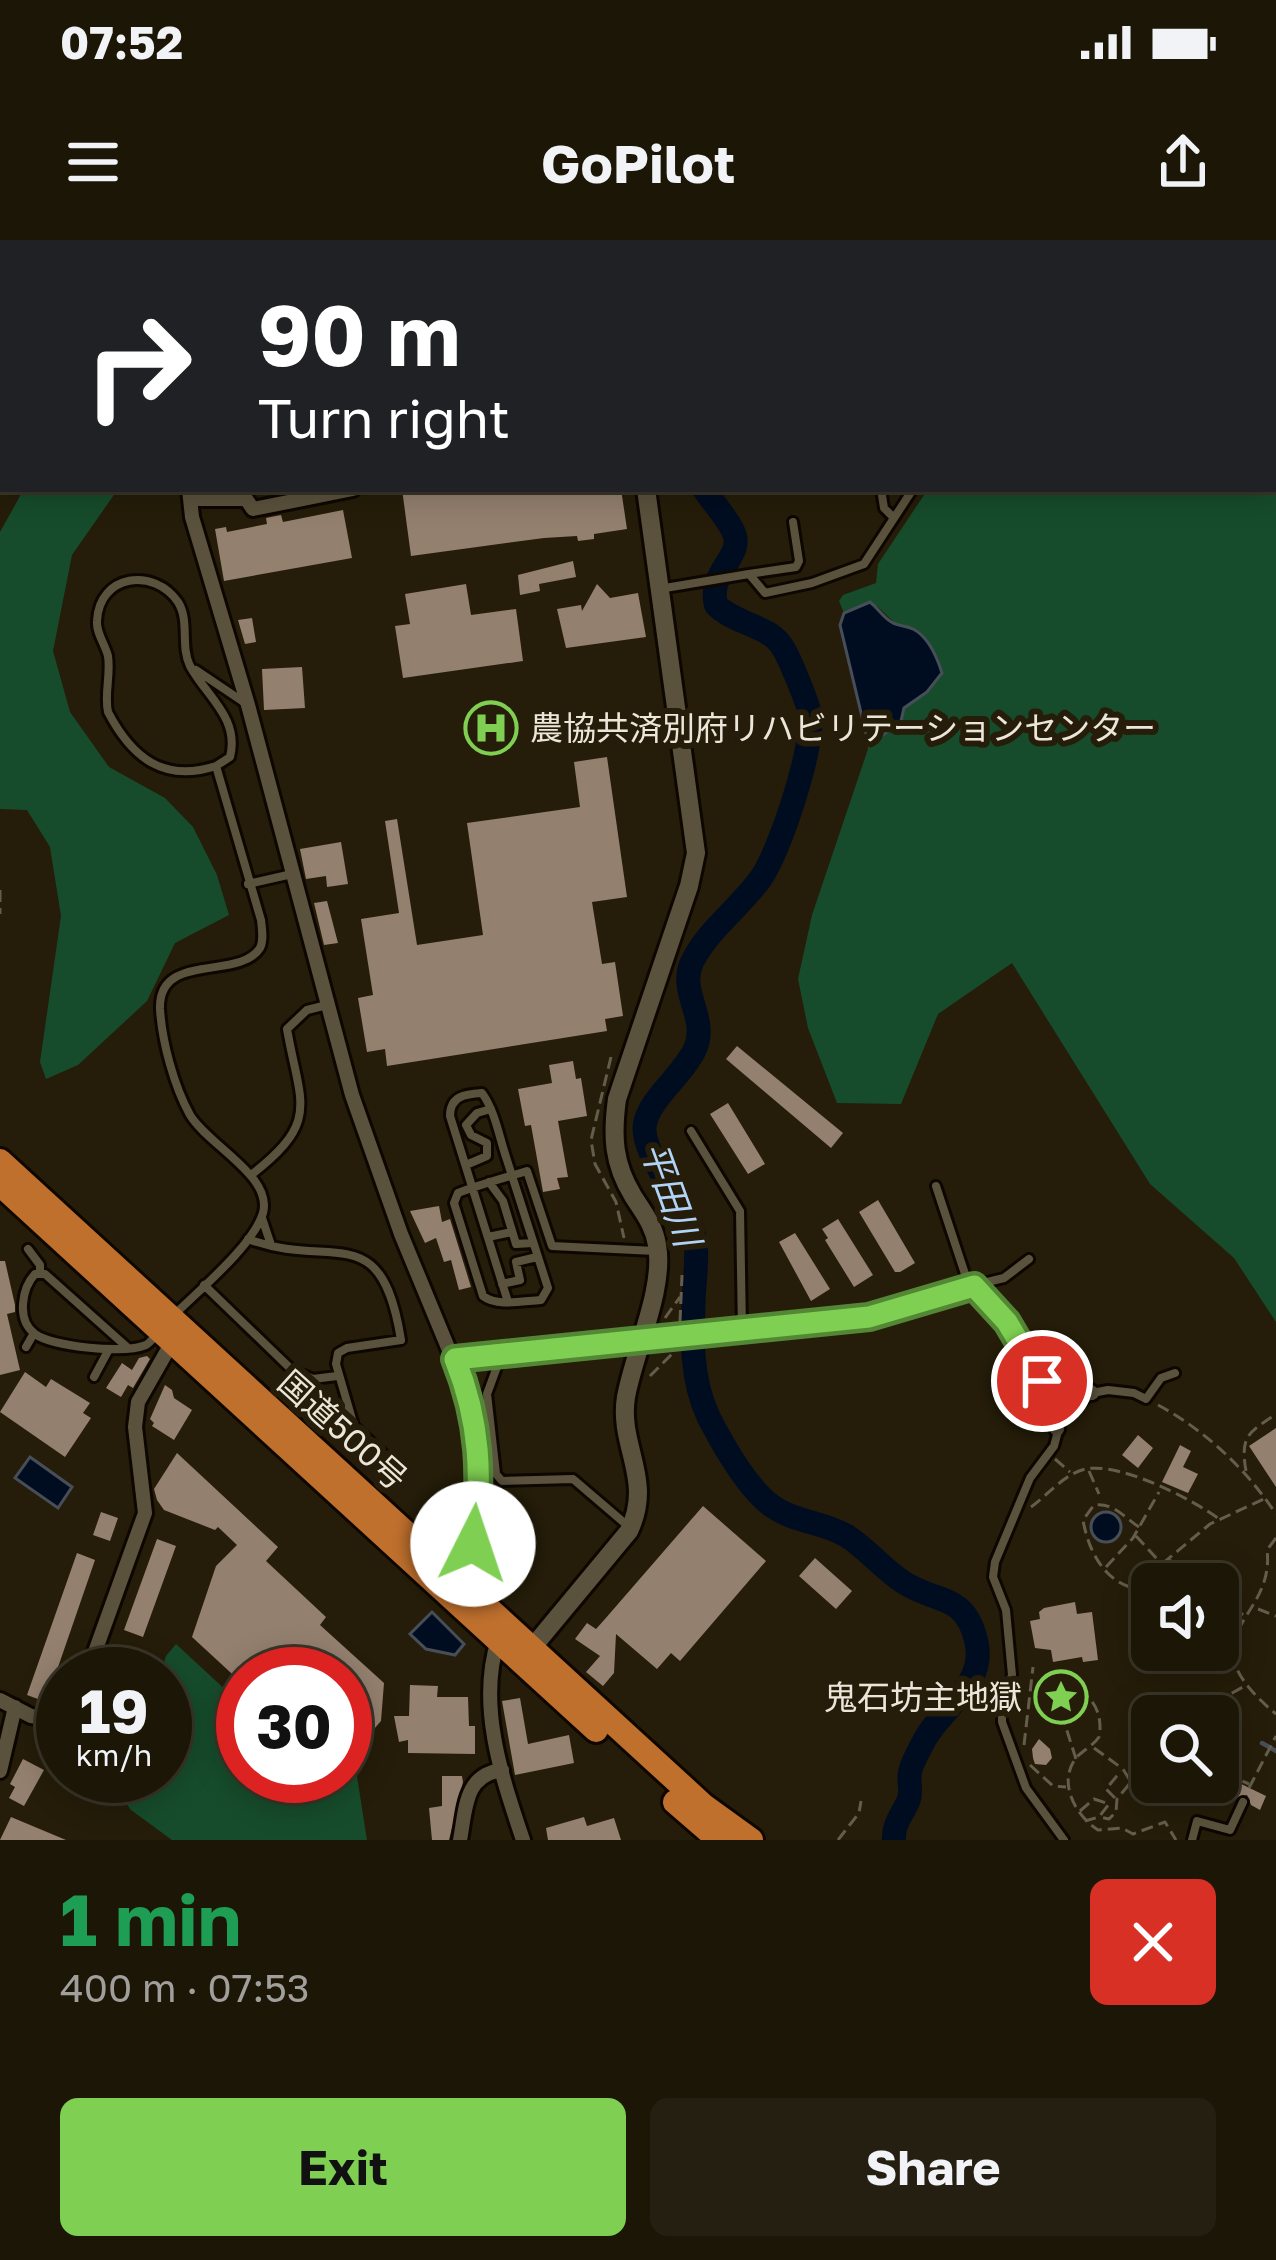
<!DOCTYPE html>
<meta charset="utf-8">
<style>
body{margin:0;font-family:"Golos Text","Noto Sans JP",sans-serif;background:#251f11;color:#f1f3f6;height:100vh;display:flex;flex-direction:column;font-size:45px;white-space:nowrap}
*{box-sizing:border-box;margin:0}
p{font-size:39px;color:#a09f9b}
.icon{flex:none;width:66px;height:66px;fill:none;stroke:currentColor;stroke-width:2;stroke-linecap:round;stroke-linejoin:round}
.map{position:relative;height:1600px;overflow:hidden}
.details{display:flex;flex-direction:column;background:#1c1607;flex:1}
.details>*{flex:none}
.hud{position:absolute;left:0px;top:0px;width:1278px;height:252px;box-shadow:0 6px 30px #0003,0 0 0 3px #3a3528;background:#202124;color:#fff;overflow:hidden}
.buttons{position:absolute;left:1131px;top:1323px;display:grid;gap:24px}
.buttons a{display:grid;place-items:center;width:108px;height:108px;border-radius:18px;background:#1c1607;box-shadow:0 6px 30px #0003,0 0 0 3px #3a3528;font-size:60px}
.speed{position:absolute;left:36px;top:1407px;display:flex;gap:24px;font-size:60px;font-weight:700;text-align:center}
.speed>*{display:grid;place-content:center;width:156px;height:156px;border-radius:50%;background:#1c1607;box-shadow:0 6px 30px #0003,0 0 0 3px #3a3528;line-height:1}
.speed small{font-size:30px;font-weight:400}
.speed .limit{border:18px solid #d22;background:#fff;color:#111}
.pin{position:absolute;display:grid;place-items:center;width:102px;height:102px;color:#fff;margin:-51px;border:6px solid #fff;border-radius:50%;box-shadow:0 3px 12px #0007}
.me{position:absolute;width:132px;margin:-66px;rotate:4deg;stroke-linejoin:round;filter:drop-shadow(0 0 9px #0008)}
.turn{display:flex;align-items:center;gap:42px;height:252px;padding:0 60px;font-size:54px}
.turn .icon{width:156px;height:156px;stroke-width:2.5}
.turn b{display:block;font-size:84px;line-height:102px}
.round{display:grid;place-items:center;flex:none;width:126px;height:126px;border-radius:18px;background:#251f11}
.head{display:flex;align-items:center;justify-content:space-between;height:204px;padding:0 60px}
h1{font-size:72px;font-weight:700;line-height:90px;color:#1e9e55}
.primary-button{display:flex;gap:24px;margin-top:auto;padding:24px 60px}
.primary-button a{flex:1;height:138px;border-radius:18px;background:#7fd052;color:#111;font-size:48px;font-weight:700;line-height:138px;text-align:center}
.primary-button a+a{background:#251f11;color:#f1f3f6}
.status{display:flex;justify-content:space-between;align-items:center;height:84px;padding:0 60px;background:#1c1607;direction:ltr}
.status svg{height:33px;fill:currentColor}
header{display:flex;justify-content:space-between;align-items:center;height:156px;padding:0 60px;background:#1c1607;font-size:54px;font-weight:700}
.map>svg:first-child{display:block}
</style>
<div class="status"><b>07:52</b><svg viewBox="0 0 49 12"><path d="M0 12V9h3v3zM5 12V6h3v6zM10 12V3h3v9zM15 12V0h3v12zM26 1h20v11H26zM47 4h2v5h-2z"/></svg></div>
<header><svg class="icon" aria-label="menu" viewBox="0 0 24 24"><path d="M4 6h16M4 12h16M4 18h16"/></svg>GoPilot<svg class="icon" aria-label="share" viewBox="0 0 24 24"><path d="M12 15V3M7 8l5-5 5 5M5 13v7h14v-7"/></svg></header>
<div class="map">
<svg width="1276" height="1600" viewBox="0 0 1276 1600">
<rect width="100%" height="100%" fill="#251d09"/>
<path fill="#164c2b" d="M864,0H1276V1082L1234,1018L1150,944L1012,723L938,774L901,864L837,863L808,788L798,739L812,675L869,506L904,468L927,452L913,388L898,386L877,366L856,367L844,373L839,361L843,355L876,343L878,324L928,249H1275V3H859Z
M24,249H118L72,315L53,411L70,472L109,527L165,558L193,587L217,635L229,675L175,703L147,761L78,825L46,839L40,822L61,676L50,607L27,570L0,569V292Z
M176,1404L243,1466V1536H345V1530H356L367,1600H172L131,1570L114,1547L89,1536H165V1434H160L166,1416Z"/>
<path fill="#000d21" stroke="#474e58" stroke-width="3" d="M870,362C879,369 883,378 893,383C900,386 907,386 913,389C929,397 937,417 942,433L927,452L904,468L901,481L869,506L840,385L844,373Z
M30,1217L72,1247L58,1268L15,1238Z
M1091 1287a15 15 0 1 1 30 0a15 15 0 1 1-30 0Z
M432,1372L464,1404L455,1415L426,1409L410,1394Z"/>
<g fill="none" stroke-linecap="round" stroke-linejoin="round">
<path stroke="#474e58" stroke-width="4.5" d="M1262,1503L1276,1511"/>
<path stroke="#000d21" stroke-width="24" d="M688,3L689,0
M704,249C713,263 726,276 733,291C746,316 707,331 716,365C736,385 770,385 783,408C789,417 809,465 810,475C814,507 780,611 761,638C740,668 709,688 692,722C678,753 709,778 695,809C684,834 649,859 645,884C639,912 688,967 695,999C698,1016 695,1036 694,1053C692,1096 690,1138 709,1178C722,1203 748,1249 772,1266C794,1282 824,1282 847,1296C867,1309 883,1329 903,1342C936,1364 964,1352 976,1400C987,1444 944,1465 925,1499C920,1509 912,1522 910,1532C908,1541 912,1550 909,1559C903,1575 893,1582 894,1600"/>
</g>
<path fill="#94806f" d="M402,249H621L627,289L594,294V299L578,301L577,296L544,298L411,316Z
M343,270L352,318L224,341L215,289L226,287L227,292L267,284L266,278L281,275L283,282Z
M573,321L576,337L539,344L540,351L520,355L518,335Z
M466,344L471,375L516,369L523,421L403,438L395,386L410,384L405,354Z
M597,344L610,358L638,353L646,397L566,408L557,369L581,365L582,371Z
M252,378L256,402L245,404L238,380Z
M302,427L305,468L264,470L262,429Z
M607,517L627,657L592,662L602,724L615,722L623,776L605,779L607,791L387,826L385,809L367,812L358,758L373,755L361,679L399,673L385,581L397,579L417,705L483,695L467,583L580,567L574,522Z
M341,602L348,644L327,647L326,636L306,639L300,609Z
M327,661L338,703L324,705L314,663Z
M737,806L843,893L831,908L726,819Z
M573,821L576,839L581,838L587,876L558,881L568,937L557,938L560,949L543,952L531,885L525,886L518,849L552,843L549,825Z
M728,863L765,924L748,934L710,874Z
M878,960L915,1023L900,1032H895L859,972Z
M439,966L442,982L450,979L471,1047L459,1050L451,1020L444,1022L436,998L425,1003L410,971Z
M838,979L873,1035L854,1047L825,1000L828,998L822,989Z
M795,993L830,1049L811,1061L779,1002Z
M0,1021H5L15,1065V1072L7,1074L20,1130L0,1135Z
M147,1116L150,1119L133,1148L128,1145L121,1157L106,1148L122,1123L132,1130L139,1118Z
M25,1132L46,1147L51,1139L90,1163L83,1173L91,1178L65,1217L0,1172Z
M165,1145L172,1150L174,1158L192,1170L174,1200L152,1186L154,1183L150,1179Z
M1276,1188V1247L1249,1206Z
M1138,1195L1153,1208L1138,1228L1122,1215Z
M1180,1205L1191,1211L1183,1227L1198,1234L1188,1253L1162,1242Z
M177,1213L278,1307L266,1321L326,1377L320,1385L384,1443L381,1481L367,1497L360,1491L345,1509V1434H243V1444L192,1397L216,1326L237,1305L218,1287L215,1290L164,1270L157,1260L154,1249Z
M703,1266L766,1321L680,1421L671,1413L657,1429L616,1394L614,1433L603,1446L586,1432L600,1416L575,1399L587,1383L596,1389L605,1379Z
M101,1272L118,1278L110,1301L93,1295Z
M157,1299L176,1306L143,1397L124,1390Z
M77,1313L95,1320L46,1462L27,1455Z
M815,1318L852,1351L836,1369L799,1336Z
M1075,1362L1077,1374L1092,1372L1098,1420L1083,1422L1082,1417L1053,1422L1051,1410L1035,1408L1030,1381L1040,1379L1039,1372L1044,1368Z
M116,1415L134,1421L130,1434H109Z
M410,1445L438,1446L437,1457H468L469,1486H475V1514L408,1513V1500L399,1502L394,1476H409Z
M520,1458L528,1504L569,1495L574,1523L515,1535L502,1461Z
M1039,1499L1050,1509L1052,1518L1046,1525L1035,1524L1033,1518L1032,1509Z
M1218,1511L1241,1521L1231,1539L1266,1556L1260,1570L1251,1565L1247,1555L1236,1558L1218,1550Z
M23,1519L44,1530L24,1566L9,1558L15,1547L10,1544Z
M442,1536H462L463,1542L449,1600H432L429,1568L442,1566Z
M1165,1542H1216L1211,1553L1166,1565L1160,1547Z
M11,1577L66,1600H0Z
M584,1577L587,1586L614,1578L621,1600H548L546,1588Z"/>
<g fill="none" stroke-linecap="round" stroke-linejoin="round">
<g stroke="#0e0700" stroke-width="14">
<path id="service" d="M881,249L884,268L894,278
M749,334L796,327L799,321L793,282
M659,349L749,334L765,353L812,343L864,324L913,249
M196,430L248,465
M248,644L292,634
M691,891L740,971L742,1090
M466,925L487,916V903L471,895L466,885L477,873L491,869
M251,935C321,881 300,864 287,789L307,770L327,765
M489,942L503,961L516,1004L533,1003
M936,946L969,1046
M262,978L271,1005
M488,997L512,992
M248,999C333,1031 381,975 401,1100L347,1108L338,1113L336,1124L354,1186L396,1226
M28,1009L40,1025V1033
M502,1044L520,1040L516,1022L537,1017
M204,1045L292,1130L313,1139L337,1136
M975,1045L1004,1038L1029,1019
M508,1062L450,876C450,856 465,854 482,853C495,871 499,896 506,917C520,960 534,1004 548,1048L541,1060C523,1061 497,1067 483,1056L454,963L458,953C481,944 504,938 527,931L552,1006L655,1011
M173,1076C198,1051 253,1006 263,973C273,936 208,905 190,875C174,846 162,802 160,769C158,711 239,741 260,708C264,700 262,689 261,680L216,526C164,543 132,518 108,472C104,454 111,435 108,416C105,404 96,393 97,381C99,334 154,327 178,362C190,381 180,406 190,426C206,456 240,478 230,517L216,526
M26,1107L34,1093
M128,1108L45,1034H35C22,1048 16,1080 35,1094C53,1107 125,1114 146,1105C150,1103 156,1095 159,1092
M501,1116L487,1154L496,1234L502,1241L573,1239L628,1286
M94,1137L108,1111
M1064,1600L1026,1548L1002,1482V1467L1012,1435L1006,1370L993,1337L995,1322L1030,1238L1054,1206L1061,1180L1092,1153L1108,1150L1134,1153L1146,1159L1161,1138L1175,1133
M1192,1600L1197,1581L1230,1590L1243,1562"/>
</g>
<g stroke="#0e0700" stroke-width="20">
<path id="minor" d="M166,0L167,3
M189,249L192,277L248,465L352,855L401,994L475,1173L477,1276L469,1332L463,1345
M190,259H246L253,269L353,249
M702,1093L869,1077L974,1046C1001,1069 1032,1107 1043,1142C1048,1158 1050,1173 1057,1189
M455,1119L667,1096
M1043,1141L1079,1146L1092,1153
M498,1400C477,1466 502,1537 523,1600
M87,1434L145,1273L135,1187L138,1162L175,1097
M0,1460L31,1476L63,1481
M0,1531L15,1467
M460,1600C466,1569 464,1535 502,1530"/>
</g>
<g stroke="#0e0700" stroke-width="24">
<path id="tertiary" d="M649,3V0
M527,1414L629,1291C654,1239 618,1206 626,1157C634,1112 665,1049 657,1005C654,985 643,972 633,956C613,923 612,896 617,859L689,646L696,613L646,249"/>
</g>
<g stroke="#0e0700" stroke-width="30">
<path id="trunk" d="M0,921L704,1566L751,1600
M0,944L596,1490
M675,1562L719,1600"/>
</g>
<path stroke="#645d4b" stroke-width="3" stroke-dasharray="12 6" stroke-linecap="butt" d="M0,650V674
M611,817L591,900L595,924L616,962L624,998
M665,1078L680,1057
M680,1082L682,1035
M650,1136L677,1109
M1158,1165C1205,1190 1247,1230 1276,1274
M1055,1219L1070,1232
M1089,1231L1099,1254
M1246,1231C1240,1196 1248,1193 1276,1174
M1031,1267C1048,1255 1065,1233 1086,1229C1120,1222 1192,1259 1219,1279
M1139,1287C1125,1278 1113,1262 1094,1265L1083,1280C1088,1309 1103,1340 1133,1348L1210,1284L1266,1258
M1136,1296L1158,1320
M1276,1298L1267,1310C1276,1382 1180,1394 1276,1474
M1167,1319L1185,1328
M1106,1327L1133,1298L1159,1252
M1169,1344L1187,1329L1218,1322C1232,1340 1225,1360 1243,1375
M1152,1361L1149,1364L1152,1369
M1258,1369L1276,1376
M1218,1399L1234,1401
M1216,1462L1243,1447
M1024,1505L1033,1427
M1094,1508L1123,1529L1131,1542L1117,1559L1116,1572L1109,1579L1099,1577
M1076,1519L1062,1475L1046,1461L1050,1450C1083,1440 1105,1466 1099,1497C1093,1506 1083,1510 1076,1518C1057,1543 1076,1576 1098,1590L1122,1588L1133,1594L1165,1582L1176,1600
M1030,1525L1053,1546L1066,1547
M1226,1534L1249,1544
M1249,1548L1276,1496
M1115,1558L1106,1549L1121,1531
M1080,1571L1094,1559L1109,1564L1099,1577L1085,1581
M838,1600L859,1573L861,1561"/>
<use href="#service" stroke="#5b523d" stroke-width="8"/>
<use href="#minor" stroke="#5b523d" stroke-width="14"/>
<use href="#tertiary" stroke="#5b523d" stroke-width="18"/>
<use href="#trunk" stroke="#c0702d" stroke-width="24"/>
<g stroke="#0e0700" stroke-width="20" stroke-linecap="butt">
<path id="minor-bridge" d="M667,1096L702,1093"/>
</g>
<use href="#minor-bridge" stroke="#5b523d" stroke-width="14"/>
</g>
<g fill="none" stroke-linecap="round" stroke-linejoin="round">
<g stroke="#538735" stroke-width="30">
<path id="route" d="M473,1304C483,1238 480,1181 455,1119L869,1077L974,1046L1007,1082L1042,1141"/>
</g>
<use href="#route" stroke="#7fd052" stroke-width="21"/>
</g>
<defs>
<g id="hospital-ring" transform="scale(2.7)"><circle r="9.5" fill="#251d09" stroke="#7fd052" stroke-width="1.5"/><path d="M-5-5h3v3.5h4V-5h3V5h-3V1.5h-4V5h-3Z" fill="#7fd052"/></g>
<g id="sight-ring" transform="scale(2.7)"><circle r="9.5" fill="#251d09" stroke="#7fd052" stroke-width="1.5"/><path d="M0-6L1.8-2.2L6-1.7L2.9 1.2L3.7 5.4L0 3.3L-3.7 5.4L-2.9 1.2L-6-1.7L-1.8-2.2Z" fill="#7fd052"/></g>
</defs>
<g fill-rule="evenodd">
<use href="#hospital-ring" x="491" y="488"/>
<use href="#sight-ring" x="1061" y="1457"/>
</g>
<g text-anchor="middle" stroke-width="12" stroke-linejoin="round" paint-order="stroke">
<g font-size="33" fill="#ece6da" stroke="#251d09" text-anchor="start">
<text x="530" y="500">農協共済別府リハビリテーションセンター</text>
<text x="1022" y="1469" text-anchor="end">鬼石坊主地獄</text>
</g>
<g font-size="33" fill="#ece6da" stroke="#251d09">
<text transform="translate(343 1190) rotate(42)" y="12">国道500号</text>
</g>
<g font-size="36" font-style="italic" fill="#b2d3f8" stroke="#251d09">
<text transform="translate(671 954) rotate(70)" y="13">平田川</text>
</g>
</g>
</svg>
<div class="buttons">
<a><svg class="icon" aria-label="sound" viewBox="0 0 24 24"><path d="M4 9h4l5-4v14l-5-4H4zM17 9q2 3 0 6"/></svg></a>
<a><svg class="icon" aria-label="search" viewBox="0 0 24 24"><circle cx="10" cy="10" r="6"/><path d="M15 15l6 6"/></svg></a>
</div>
<div class="speed"><div>19<small>km/h</small></div><div class="limit">30</div></div>
<div class="pin" style="left:1042px;top:1141px;background:#d93025"><svg class="icon" aria-label="arrive" viewBox="0 0 24 24"><path d="M6 21V4h12l-3 4 3 4H6"/></svg></div>
<svg class="me" style="left:473px;top:1304px" viewBox="-20 -20 40 40"><circle r="19" fill="#fff"/><path d="M0-13L10 11 0 6-10 11z" fill="#7fd052"/></svg>
<div class="hud">
<div class="turn"><svg class="icon" aria-label="right" viewBox="0 0 24 24"><path d="M7 20v-9h11M14 6l5 5-5 5"/></svg><div><b>90 m</b>Turn right</div></div>
</div>
</div>
<section class="details">
<div class="head"><div><h1>1 min</h1><p>400 m · 07:53</p></div><a class="round" style="background:#d93025;color:#fff"><svg class="icon" aria-label="close" viewBox="0 0 24 24"><path d="M6 6l12 12M18 6L6 18"/></svg></a></div>
<div class="primary-button"><a>Exit</a><a>Share</a></div>
</section>
